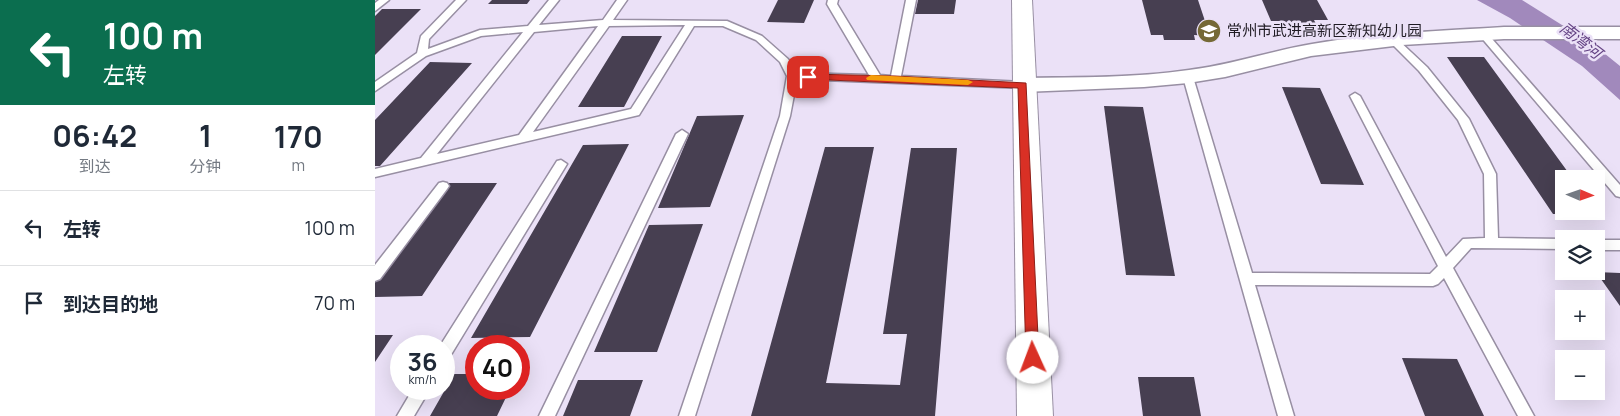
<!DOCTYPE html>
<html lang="zh">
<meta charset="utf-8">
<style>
body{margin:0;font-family:Manrope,"Noto Sans SC",sans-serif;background:#f2f2f3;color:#1f2937;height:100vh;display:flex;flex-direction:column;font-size:19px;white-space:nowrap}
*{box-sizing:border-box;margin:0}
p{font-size:16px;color:#747a83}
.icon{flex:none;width:28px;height:28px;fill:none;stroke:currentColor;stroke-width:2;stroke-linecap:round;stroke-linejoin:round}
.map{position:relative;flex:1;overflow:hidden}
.details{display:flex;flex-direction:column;background:#fff;width:375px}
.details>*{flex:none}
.banner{background:#0b6e4f;color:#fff;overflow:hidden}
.needle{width:32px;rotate:92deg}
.tools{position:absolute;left:1180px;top:170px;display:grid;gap:10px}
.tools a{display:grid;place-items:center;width:50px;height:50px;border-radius:0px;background:#fff;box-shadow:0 5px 20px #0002;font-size:25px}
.speed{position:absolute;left:15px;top:335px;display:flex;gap:10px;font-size:25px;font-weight:700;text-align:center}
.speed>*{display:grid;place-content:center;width:65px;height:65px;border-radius:50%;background:#fff;box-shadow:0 5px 20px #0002;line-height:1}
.speed small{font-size:12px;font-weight:400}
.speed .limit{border:8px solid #d22;background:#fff;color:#111}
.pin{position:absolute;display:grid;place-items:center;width:42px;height:42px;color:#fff;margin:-21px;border-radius:10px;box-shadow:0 2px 8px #0006}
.me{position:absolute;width:55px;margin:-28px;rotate:358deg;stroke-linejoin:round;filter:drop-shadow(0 0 4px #0008)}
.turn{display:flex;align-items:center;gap:18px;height:105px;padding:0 20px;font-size:22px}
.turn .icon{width:65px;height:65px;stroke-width:2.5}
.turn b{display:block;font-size:35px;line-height:42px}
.eta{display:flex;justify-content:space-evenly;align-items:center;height:85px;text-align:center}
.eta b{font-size:30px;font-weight:700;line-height:35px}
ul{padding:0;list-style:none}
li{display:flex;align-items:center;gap:15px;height:75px;padding:0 20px;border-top:1px solid #e0e1e3}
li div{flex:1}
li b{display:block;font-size:19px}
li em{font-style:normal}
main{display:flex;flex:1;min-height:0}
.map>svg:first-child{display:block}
</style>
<main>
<section class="details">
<div class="banner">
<div class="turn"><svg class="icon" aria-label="left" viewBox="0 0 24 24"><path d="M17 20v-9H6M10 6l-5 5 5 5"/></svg><div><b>100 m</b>左转</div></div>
</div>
<div class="eta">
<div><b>06:42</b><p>到达</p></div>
<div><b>1</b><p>分钟</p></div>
<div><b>170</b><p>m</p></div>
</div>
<ul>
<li><svg class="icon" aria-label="left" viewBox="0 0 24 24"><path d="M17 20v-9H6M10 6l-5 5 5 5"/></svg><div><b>左转</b></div><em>100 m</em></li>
<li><svg class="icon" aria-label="arrive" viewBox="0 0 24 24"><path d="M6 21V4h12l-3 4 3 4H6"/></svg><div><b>到达目的地</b></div><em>70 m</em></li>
</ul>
</section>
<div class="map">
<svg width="1245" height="416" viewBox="0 0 1245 416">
<rect width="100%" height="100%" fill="#ebe1f7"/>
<path fill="#a189bc" d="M1102,0H1147L1219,45L1245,66V100L1207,66L1135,18Z"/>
<path fill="#473f51" d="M117,0H155L152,4H113Z
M403,0H439L429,23L392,22Z
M543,0H581L579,14H540Z
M767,0H823L835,36L819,35L820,40H789L788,35H776Z
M887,0H942L953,20H939L942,26H910L908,21H896Z
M7,9H46L0,55V16Z
M247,36H287L249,107H203Z
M1072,57H1109L1198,179H1189V211H1222L1225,214H1178Z
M55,62L97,63L5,166H0V120Z
M907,87L945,88L989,185L946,184Z
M729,106L768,107L800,276L751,275Z
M369,115L335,207L283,208L322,116Z
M254,144L155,337L96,338L208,145Z
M450,147H499L451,383L525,385L532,334H508L536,148H582L560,416H376Z
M71,183H122L47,296L0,297V281Z
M328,224L282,352H219L274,225Z
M1221,272L1245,273V306Z
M0,335H18L0,362Z
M1027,358L1082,359L1109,416H1050Z
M79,374H101V389H135L122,416H55Z
M763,377H819L826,416H768Z
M203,380H268L255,416H188Z"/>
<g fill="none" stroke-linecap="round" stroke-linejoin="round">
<g stroke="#988fa3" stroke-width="3">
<path id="service" d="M4,0H14L0,11V3Z
M81,0H91L54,39L53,49L105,30L153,26L174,0H184L164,25L228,20L242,0H252L238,20L352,21L387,36L413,59L421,73L494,75L452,4L453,0H463L462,4L505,75L516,76L531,0H541L526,76L648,82L653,85L648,88L422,79L415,116L320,416H304L405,116L412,76L405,62L381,40L348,26H319L264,115L0,177V169L46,158L148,32L106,36L51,56L0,91V82L42,53L46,36ZM310,25L256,109L158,132L234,26ZM223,26L144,135L62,154L159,32Z
M1108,31L1111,32L1245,185V197L1241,196L1105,36V32Z
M1018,37L1021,38L1052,67L1094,119L1121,174L1123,238L1189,239V249L1096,248L1078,268L1159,416H1143L1069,278L1063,284L1058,286L880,285L919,416H903L808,77L813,74L818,77L877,273L1055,274L1063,266L975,96L980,93L985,96L1071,257L1088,239L1110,238L1109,174L1083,120L1044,71L1013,40Z
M307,130L313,134L180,416H164L301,134Z
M186,160L192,164L74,358L69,359V346H65L182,161Z
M68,182L72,183L74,186L72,189L5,279L0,281V265L64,183Z
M1221,240H1245V250H1221Z
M38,389H55L39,416H22Z"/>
</g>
<g stroke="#988fa3" stroke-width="3">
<path id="minor" d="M1129,27H1245V39H1129L1027,45L936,56L850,77L813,83L769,87L648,92L641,90L638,85L641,80L648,78C703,77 760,78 814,70C856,65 895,51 937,44C1000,33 1065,31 1129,27Z"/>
</g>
<g stroke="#988fa3" stroke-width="2">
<path id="tertiary" d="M637,0H657L678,416H642Z"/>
</g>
<use href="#service" fill="#fff" fill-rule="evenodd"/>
<use href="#minor" fill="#fff" fill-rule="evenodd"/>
<use href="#tertiary" fill="#fff" fill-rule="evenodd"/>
</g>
<path fill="#d93025" stroke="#8d1f18" d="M433,74L520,76L651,83L664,358L662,362L658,364L653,362L651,358L643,88L430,79L429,77Z"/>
<path fill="#f59e0b" d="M496,75L593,80L598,82L593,85L492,80L491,78Z"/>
<defs>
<g id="school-disc" transform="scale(1.25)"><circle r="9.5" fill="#756936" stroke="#ebe1f7"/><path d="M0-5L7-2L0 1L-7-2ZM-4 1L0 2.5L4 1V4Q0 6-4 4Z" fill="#fff"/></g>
</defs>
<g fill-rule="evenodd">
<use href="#school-disc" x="834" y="31"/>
</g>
<g text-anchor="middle" stroke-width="5" stroke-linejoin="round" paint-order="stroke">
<g font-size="15" fill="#1f1b23" stroke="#ebe1f7" text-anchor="start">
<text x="852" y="36">常州市武进高新区新知幼儿园</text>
</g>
<g font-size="16" font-style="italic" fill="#644384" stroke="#ebe1f7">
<text transform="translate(1206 40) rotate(38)" y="6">南湾河</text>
</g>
</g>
</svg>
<div class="tools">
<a><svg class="needle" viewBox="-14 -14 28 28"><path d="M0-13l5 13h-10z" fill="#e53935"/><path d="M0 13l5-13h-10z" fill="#747a83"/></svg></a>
<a><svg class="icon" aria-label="layers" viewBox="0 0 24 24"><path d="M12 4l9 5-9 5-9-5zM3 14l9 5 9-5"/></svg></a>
<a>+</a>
<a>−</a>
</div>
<div class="speed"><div>36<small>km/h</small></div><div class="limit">40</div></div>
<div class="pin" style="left:433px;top:77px;background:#d93025"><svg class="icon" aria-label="arrive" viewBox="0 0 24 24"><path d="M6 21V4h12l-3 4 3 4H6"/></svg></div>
<svg class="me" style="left:658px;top:358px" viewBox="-20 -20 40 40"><circle r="19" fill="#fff"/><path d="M0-13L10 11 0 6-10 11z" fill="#d93025"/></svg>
</div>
</main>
